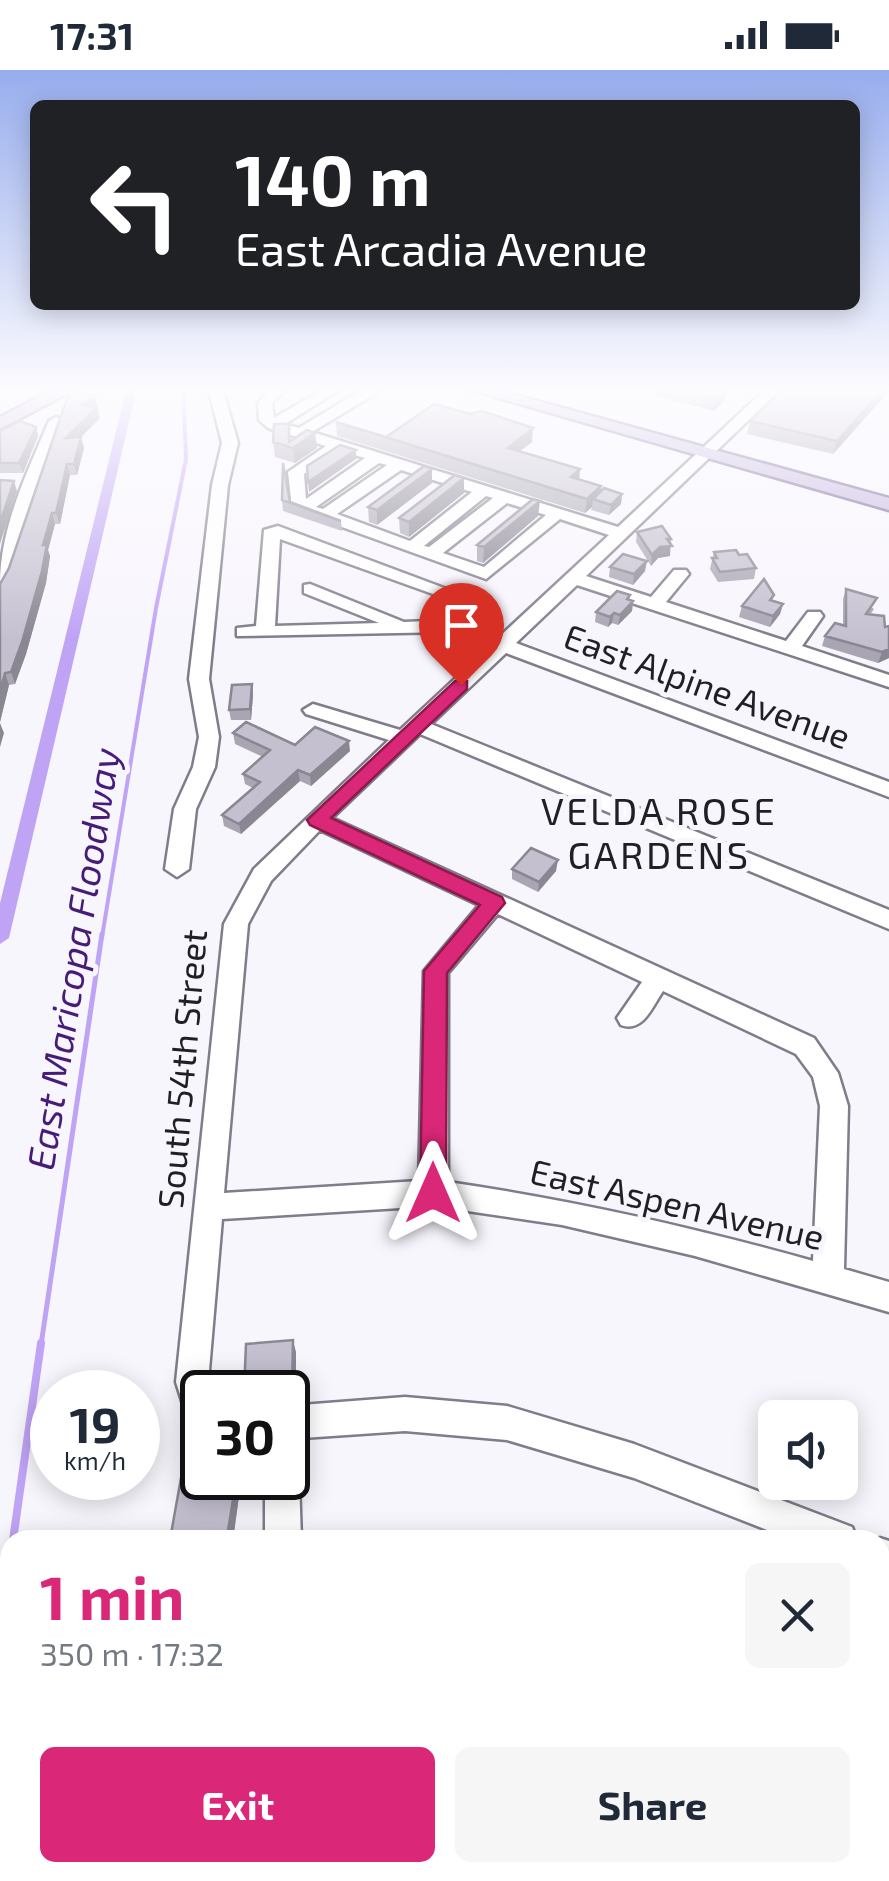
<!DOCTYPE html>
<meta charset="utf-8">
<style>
body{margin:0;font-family:"Exo 2",sans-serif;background:#f6f6f7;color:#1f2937;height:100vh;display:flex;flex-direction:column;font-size:38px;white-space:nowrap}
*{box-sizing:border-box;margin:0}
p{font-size:32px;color:#747a83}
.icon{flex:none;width:55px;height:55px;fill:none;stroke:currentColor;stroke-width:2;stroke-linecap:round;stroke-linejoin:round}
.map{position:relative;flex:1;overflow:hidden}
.panel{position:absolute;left:0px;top:1460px;width:890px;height:352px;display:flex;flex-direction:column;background:#fff;border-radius:30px 30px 0 0;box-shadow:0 5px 25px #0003}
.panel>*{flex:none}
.banner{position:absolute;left:30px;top:30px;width:830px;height:210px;border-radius:15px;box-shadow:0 5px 25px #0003;background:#202124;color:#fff;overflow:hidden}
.controls{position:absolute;left:758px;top:1330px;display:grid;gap:20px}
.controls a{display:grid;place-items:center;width:100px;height:100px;border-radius:15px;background:#fff;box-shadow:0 5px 25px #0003;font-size:50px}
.speed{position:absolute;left:30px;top:1300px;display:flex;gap:20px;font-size:50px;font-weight:700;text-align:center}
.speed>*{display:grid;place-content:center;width:130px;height:130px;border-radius:50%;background:#fff;box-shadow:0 5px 25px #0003;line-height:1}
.speed small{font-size:25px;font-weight:400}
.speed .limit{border:5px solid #111;border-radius:15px;background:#fff;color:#111}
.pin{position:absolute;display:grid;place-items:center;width:85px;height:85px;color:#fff;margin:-102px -42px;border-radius:50% 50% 50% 0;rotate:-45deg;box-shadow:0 0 10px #0007}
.pin .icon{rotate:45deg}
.me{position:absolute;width:110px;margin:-55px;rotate:0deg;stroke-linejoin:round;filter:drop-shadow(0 0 8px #0008)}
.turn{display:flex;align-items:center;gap:35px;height:210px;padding:0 40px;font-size:45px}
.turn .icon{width:130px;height:130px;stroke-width:2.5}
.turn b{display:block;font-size:70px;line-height:85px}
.round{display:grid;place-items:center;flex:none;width:105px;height:105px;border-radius:15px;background:#f6f6f7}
.head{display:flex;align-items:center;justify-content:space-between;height:170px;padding:0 40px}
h1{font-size:60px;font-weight:700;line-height:75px;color:#db2777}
.action{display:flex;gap:20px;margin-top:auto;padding:20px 40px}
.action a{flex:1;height:115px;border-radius:15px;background:#db2777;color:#fff;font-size:40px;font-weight:700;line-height:115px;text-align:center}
.action a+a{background:#f6f6f7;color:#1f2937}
.status{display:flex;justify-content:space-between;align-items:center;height:70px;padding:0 50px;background:#fff;direction:ltr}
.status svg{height:28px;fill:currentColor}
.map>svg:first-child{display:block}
</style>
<div class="status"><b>17:31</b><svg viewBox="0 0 49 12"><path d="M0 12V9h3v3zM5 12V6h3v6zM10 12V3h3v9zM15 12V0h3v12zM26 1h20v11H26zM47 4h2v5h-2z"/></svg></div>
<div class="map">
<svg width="889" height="1811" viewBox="0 0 889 1811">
<rect width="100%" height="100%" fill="#f8f6fd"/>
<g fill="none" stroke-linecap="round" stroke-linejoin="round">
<path stroke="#bfa3f5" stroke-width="4" d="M102,867L156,538L186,389L183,317"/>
<path stroke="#bfa3f5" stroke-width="5" d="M41,1275L102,864"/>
<path stroke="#bfa3f5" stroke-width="8" d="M13,1470L41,1273
M0,1561L10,1493"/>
<path fill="#bfa3f5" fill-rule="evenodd" d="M127,317H137L9,868L0,874V833Z"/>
<g stroke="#807c8a" stroke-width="5">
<path id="minor" d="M208,317H222L238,373L228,415L209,609L219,667L215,697L196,739L189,799L177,807L165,799L174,739L193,697L199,667L189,609L212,415L222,373Z
M272,317H288L272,333L274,348L327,317H344L285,354L299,358L367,317H379L378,322L312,362L618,457L768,317H783L586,506L651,527L674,500H686L689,504L666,532L786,571L808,542H820L823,546L802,576L889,605V617L577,515L516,573L889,712V727L506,583L431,654L889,840V859L420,664L332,748L814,968L838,1003L848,1036L844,1199L889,1212V1242L695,1186L562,1155L433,1136L222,1149L208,1312L212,1322H202V1360L190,1356L176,1312L224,854L254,799L389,670L306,644L303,640L313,634L400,660L489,577L450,562L237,566V558L256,556L264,460L278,456L487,534L484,538H472L280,469L275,556L379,553L304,523V515L310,514L404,552L452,550L499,567L609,465L560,449L486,509L292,439L288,402L326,376L268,358L259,350L258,333ZM340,381L365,388L306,429L304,404ZM379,393L387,395L323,439L316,437ZM401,400L472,422L410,471L337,444ZM486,426L493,428L429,477L424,476ZM507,433L546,445L484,497L443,483ZM320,760L479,835L424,901L419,1111L224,1123L248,854L271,811ZM498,844L642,912L617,948L621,955C643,963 652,937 663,921L796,984L813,1007L820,1036L813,1191C692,1157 572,1130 448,1112V903Z
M56,347L63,351L39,412L9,509L0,514C0,457 27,403 49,351Z
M405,1327L507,1336L634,1374L852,1457L857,1470H793L634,1408L507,1370L405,1361L288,1369V1336Z
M288,1393L294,1396L299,1408L301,1470H265V1408H288Z
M880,1468L889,1471V1507L880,1504V1470H875Z
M266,1802H308L309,1811H267Z
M606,1802H648L647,1811H605Z"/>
</g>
<g stroke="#6f5e8f" stroke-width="5">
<path id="major" d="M59,317H80L0,359V347Z
M460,317H487L889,428V440Z"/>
</g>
<use href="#minor" fill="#fff" fill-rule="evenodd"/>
<use href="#major" fill="#c2b3de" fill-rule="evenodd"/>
</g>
<path fill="#a9a5b3" d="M593,317H621L614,322Z
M658,317H722L725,330L714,341L656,326Z
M889,317V321L833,384L747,364L750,351Z
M95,326L100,348L81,367L84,378L77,405H70L60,454H55L48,480L50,486L46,513L26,584L15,614L9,615L0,652V514Z
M336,352L386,367L532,372L520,381L579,410L601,416V421L622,424L621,434L609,445L591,440L592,437L585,443L337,366Z
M36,357L38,366L23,403H0V361Z
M315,363L317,378L295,393L275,387L273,372L291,371Z
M432,413L377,455L369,452L368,437Z
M464,423L409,467L400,463L399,448Z
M282,430L341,451L342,461L283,441Z
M538,446L483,493L477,491V475Z
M637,462L670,473V486L658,488L651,496L636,472Z
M714,482L739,485L756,498L754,509L718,512L710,499Z
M610,497L645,501L633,515L609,507Z
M846,519L874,539L870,545L889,588L878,593L822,576L825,566L843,555V529Z
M774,525L772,531L783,534L780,544L770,557L739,547L742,536Z
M630,529L633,531L632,541L618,555L612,553L608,557L595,552L596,542Z
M252,614L253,625L251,650H231L229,640Z
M233,663L295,675L350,681L311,716L300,711L241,764L224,756L222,745L253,718L245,714L243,704L263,687L235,674Z
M512,799L556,801L538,822L512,809Z
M296,1282V1331L288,1332V1322H244Z
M236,1411L240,1419L233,1470H176L171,1464Z"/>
<path fill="#8a8692" d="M885,317H889V321L833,384L837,371Z
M727,318L725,330L714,341L716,329Z
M95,326L97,337L81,335Z
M97,337L100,348L69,379L66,368Z
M36,357L38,366L23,403L19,393Z
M533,358L532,372L507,391L508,378Z
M315,363L317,378L295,393L293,378Z
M81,367L84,378L77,405L74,394Z
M356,380V389L309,422L308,412Z
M67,394L70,405L60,454L56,443Z
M432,399V413L377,455V440Z
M580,399L579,413L571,407Z
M464,408V423L409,467V452Z
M14,411L17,421L0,474V453Z
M601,416L600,430L593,429L592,437L585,443L587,429Z
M622,424L621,434L609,445L611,435Z
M540,431L538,446L483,493L484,477Z
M52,443L55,454L48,480L50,486L46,513L26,584L15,614L11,602Z
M667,469H671L670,486L658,488L651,496L652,485Z
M647,491L645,501L633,515L634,504Z
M630,525L629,535L633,531L632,541L618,555L620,545Z
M783,534L780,544L770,557L773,546Z
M614,543L612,553L608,557L610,547Z
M889,579V588L878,593L882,582Z
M5,603L9,615L0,652V622Z
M252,614L253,625L251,650L250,639Z
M0,653L4,663L0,677Z
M349,671L350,681L311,716L310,705Z
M298,700L300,711L241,764L239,754Z
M558,790L556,801L538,822L539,812Z
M293,1270L296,1282V1331L292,1321Z
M236,1411L240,1419L233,1470H229L227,1467Z"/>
<path fill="#c5c0d0" stroke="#8a8692" stroke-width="2.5" d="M669,317H722L727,318L716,329Z
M785,317H885L837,371L750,351Z
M77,322L95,326L81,335L97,337L66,368L81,367L74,394H67L56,443H52L43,475L47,474L42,501L22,572L11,602L5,603L0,622V514L9,498L67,328Z
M434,334L470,344L482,341L533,358L508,378L580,399L571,407L601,416L587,429L336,352L386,367Z
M20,351L36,357L19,393H0V361Z
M274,354H289V372L307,360L315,363L293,378L273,372Z
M340,375L356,380L308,412L307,396Z
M283,393L290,432L341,451L282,430Z
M424,396L432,399L377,440L368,437Z
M455,405L464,408L409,452L399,448Z
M0,410L14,411L0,453Z
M604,418L622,424L611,435L593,429Z
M533,429L540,431L484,477L477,475Z
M662,456L671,469H667L672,476L660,477L652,485L637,462Z
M736,480L739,485L747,484L756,498L720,502L712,488H717L714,482Z
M623,484L647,491L634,504L610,497Z
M764,509L774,525L770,530L783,534L773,546L742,536Z
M846,519L877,528L866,544L884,546L885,557L889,556V579L882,582L825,566L835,553L846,556Z
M617,521L630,525L627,529L633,531L620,545L614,543L610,547L596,542Z
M252,614L250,639L229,640L232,615Z
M246,652L295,675L315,657L349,671L310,705L298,700L239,754L222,745L260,712L243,704L270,680L233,663Z
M531,778L558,790L539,812L512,799Z
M293,1270L292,1321L244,1322L246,1274Z
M181,1408L236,1411L227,1467L171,1464Z"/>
<linearGradient id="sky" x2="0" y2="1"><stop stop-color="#97aded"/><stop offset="0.56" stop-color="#fcfbfe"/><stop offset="1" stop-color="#fcfbfe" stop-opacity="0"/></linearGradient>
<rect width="889" height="570" fill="url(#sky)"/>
<path fill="#db2777" stroke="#8e194d" stroke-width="2.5" d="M461,609L467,611V619L331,748L502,827L505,833L447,903L446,1123L443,1131L433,1135L424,1131L420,1123L424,901L480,835L310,755L307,750L455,611Z"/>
<g text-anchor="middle" stroke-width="10" stroke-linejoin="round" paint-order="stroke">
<g font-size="35" fill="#201f24" stroke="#f8f6fd">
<text transform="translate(707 617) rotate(20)" y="12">East Alpine Avenue</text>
<text transform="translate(183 999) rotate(-85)" y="12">South 54th Street</text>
<text transform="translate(677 1135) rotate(13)" y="12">East Aspen Avenue</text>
</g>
<g font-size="38" letter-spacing="2.5" fill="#201f24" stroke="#f8f6fd">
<text x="659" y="755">VELDA ROSE<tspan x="659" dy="44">GARDENS</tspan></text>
</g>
<g font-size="38" font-style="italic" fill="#471c79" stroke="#f8f6fd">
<text transform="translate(74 889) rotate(-81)" y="13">East Maricopa Floodway</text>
</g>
</g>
</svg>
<div class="controls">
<a><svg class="icon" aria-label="sound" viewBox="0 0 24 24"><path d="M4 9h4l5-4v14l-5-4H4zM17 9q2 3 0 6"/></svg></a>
</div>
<div class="speed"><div>19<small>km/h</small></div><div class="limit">30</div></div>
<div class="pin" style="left:461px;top:615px;background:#d93025"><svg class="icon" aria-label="arrive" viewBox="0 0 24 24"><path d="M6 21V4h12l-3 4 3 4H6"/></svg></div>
<svg class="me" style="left:433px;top:1123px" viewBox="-20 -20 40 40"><path d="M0-17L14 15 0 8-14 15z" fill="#db2777" stroke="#fff" stroke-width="4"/></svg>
<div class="banner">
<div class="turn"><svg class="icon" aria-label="left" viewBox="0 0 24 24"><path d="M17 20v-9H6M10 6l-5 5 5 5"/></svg><div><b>140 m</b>East Arcadia Avenue</div></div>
</div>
<section class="panel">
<div class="head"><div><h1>1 min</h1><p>350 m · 17:32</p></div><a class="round"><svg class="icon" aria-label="close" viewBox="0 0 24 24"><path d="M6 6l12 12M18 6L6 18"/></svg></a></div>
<div class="action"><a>Exit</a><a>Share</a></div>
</section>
</div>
